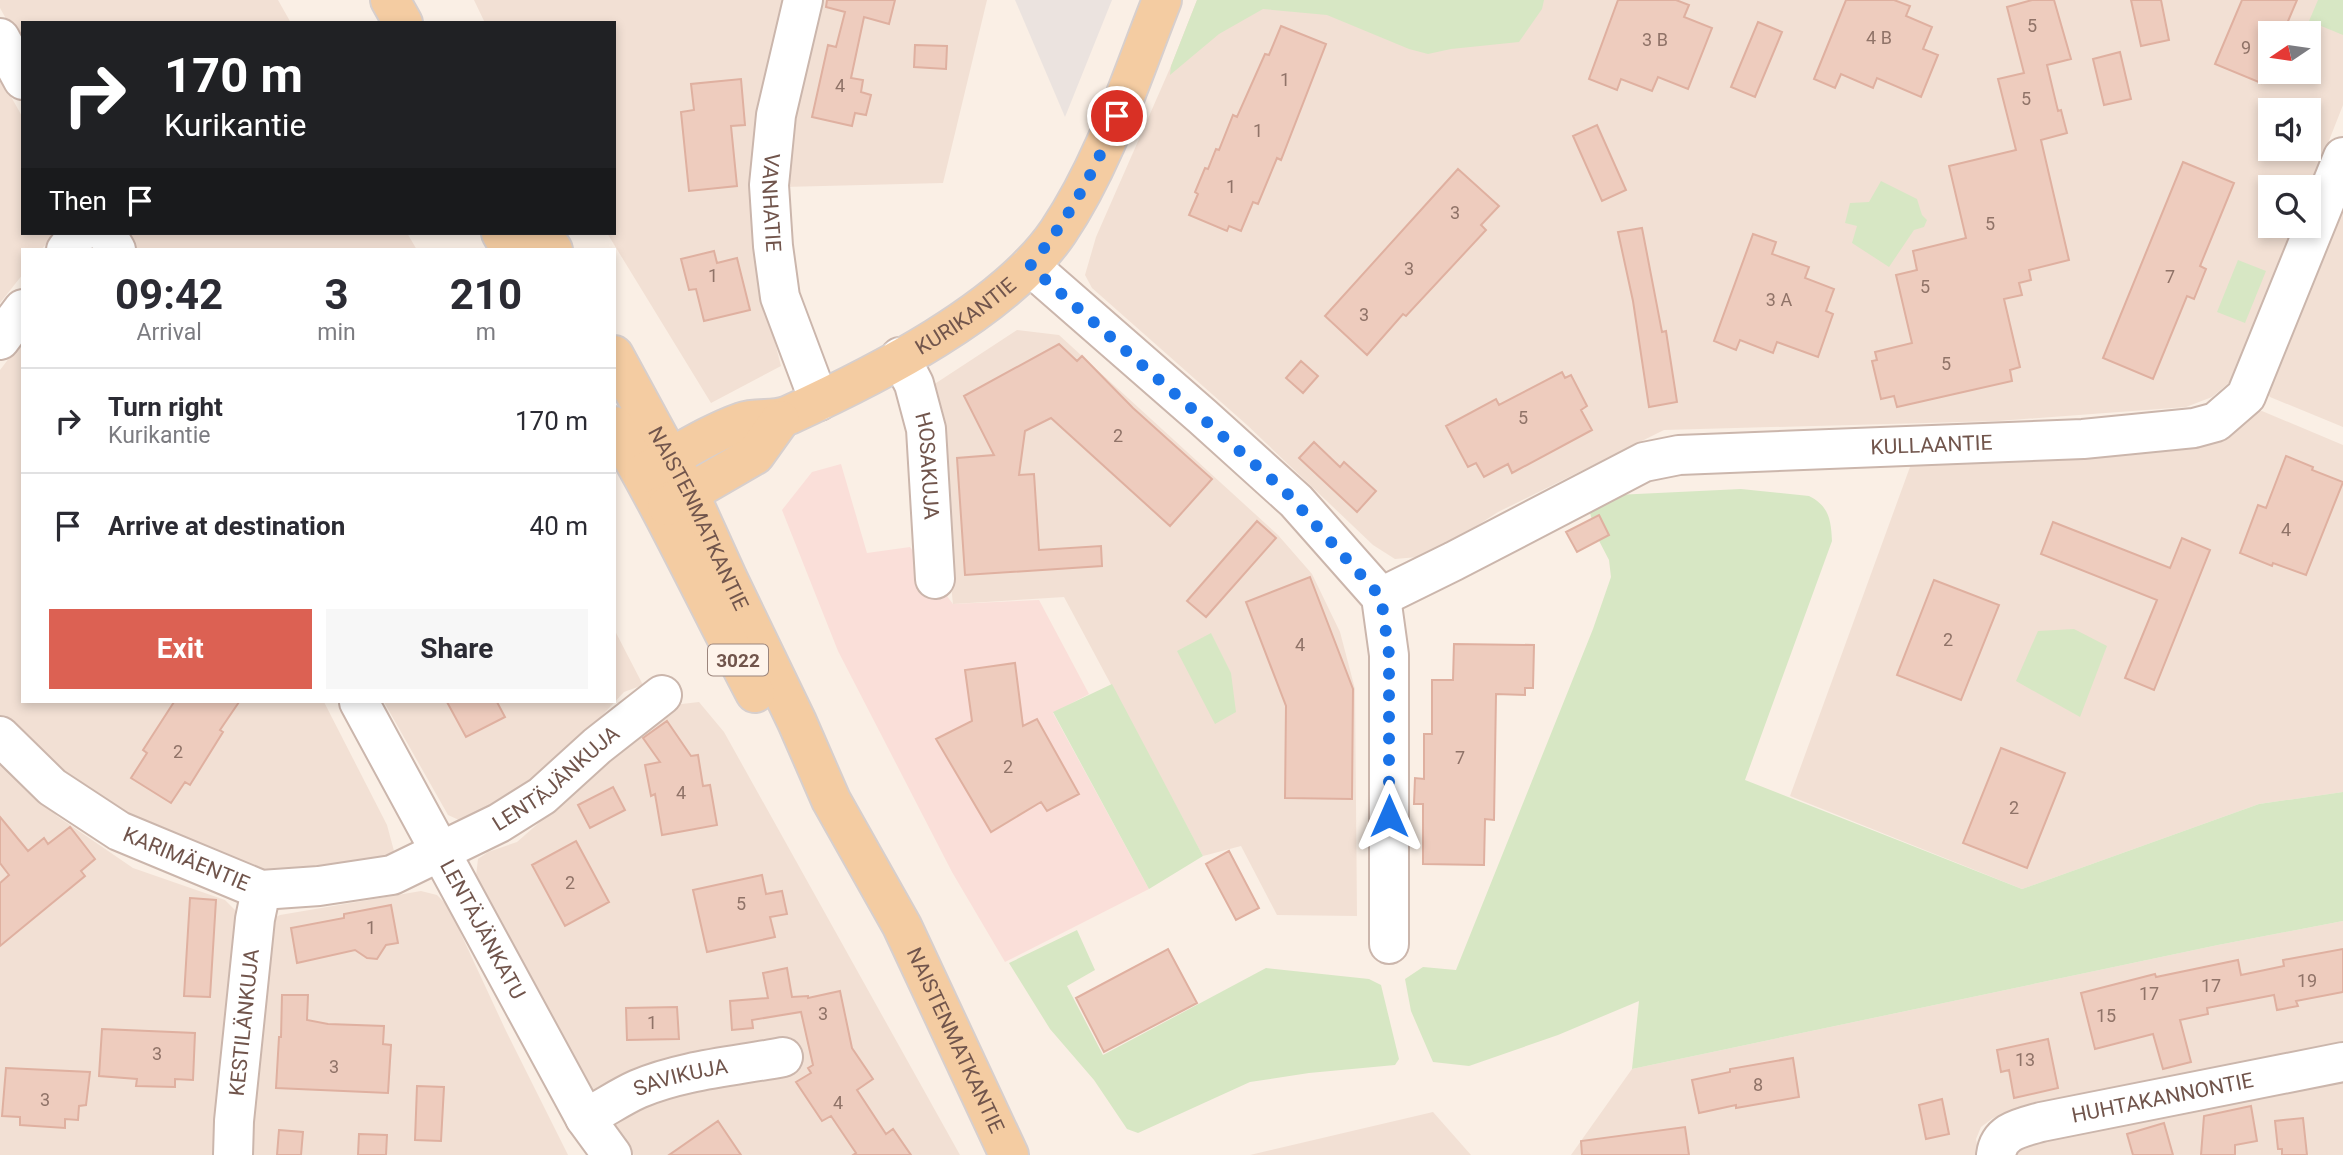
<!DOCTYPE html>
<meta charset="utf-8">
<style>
body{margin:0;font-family:Roboto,sans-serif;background:#f7f7f7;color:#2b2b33;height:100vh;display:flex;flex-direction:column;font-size:26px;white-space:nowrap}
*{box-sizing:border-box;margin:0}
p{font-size:23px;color:#7c7c81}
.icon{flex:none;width:38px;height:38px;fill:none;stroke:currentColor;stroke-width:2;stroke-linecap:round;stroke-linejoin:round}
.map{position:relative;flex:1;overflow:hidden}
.drawer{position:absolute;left:21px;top:248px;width:595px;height:455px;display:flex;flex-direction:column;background:#fff;border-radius:0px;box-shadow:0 4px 10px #0003}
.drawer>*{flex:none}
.guide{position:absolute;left:21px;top:21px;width:595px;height:214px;border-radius:0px;box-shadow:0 4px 10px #0003;background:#202124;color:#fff;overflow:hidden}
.needle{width:46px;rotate:257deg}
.fabs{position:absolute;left:2258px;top:21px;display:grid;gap:14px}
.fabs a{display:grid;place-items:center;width:63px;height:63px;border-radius:0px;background:#fff;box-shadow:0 4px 10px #0003;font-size:35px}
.pin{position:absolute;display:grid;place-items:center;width:60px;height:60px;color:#fff;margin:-30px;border:4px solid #fff;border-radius:50%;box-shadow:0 2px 7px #0007}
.me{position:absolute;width:77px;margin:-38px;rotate:0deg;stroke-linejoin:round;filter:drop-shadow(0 0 5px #0008)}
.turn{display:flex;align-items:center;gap:24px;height:147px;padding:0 28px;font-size:32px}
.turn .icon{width:91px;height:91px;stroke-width:2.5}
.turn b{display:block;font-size:49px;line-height:60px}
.then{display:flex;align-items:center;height:66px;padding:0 28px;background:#0003;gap:14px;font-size:26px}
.eta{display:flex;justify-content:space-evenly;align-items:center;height:119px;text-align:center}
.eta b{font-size:42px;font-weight:700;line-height:49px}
.cta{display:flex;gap:14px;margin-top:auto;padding:14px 28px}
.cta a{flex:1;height:80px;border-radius:0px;background:#dc6153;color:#fff;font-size:28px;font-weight:700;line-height:80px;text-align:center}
.cta a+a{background:#f7f7f7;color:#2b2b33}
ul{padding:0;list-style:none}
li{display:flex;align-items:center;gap:21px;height:105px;padding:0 28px;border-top:2px solid #e1e1e2}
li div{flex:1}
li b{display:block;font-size:26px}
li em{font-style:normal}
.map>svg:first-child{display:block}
</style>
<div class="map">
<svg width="2343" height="1155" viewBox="0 0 2343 1155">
<rect width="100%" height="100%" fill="#faefe5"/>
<path fill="#f2e0d4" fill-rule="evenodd" d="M0,0H278L291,23H23V49L0,8Z
M474,0H987L943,183L783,187L758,276L781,366L711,403L607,233H614V23H485Z
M1197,0H2343V105L2308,194V187H2270V226H2295L2230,382L2212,397L2186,407L1998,421L1664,430L1498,512L1455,540L1418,557L1395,559L1373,545L1247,425L1092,288L1085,275L1096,237L1171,66ZM2270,33H2308V72H2270ZM2270,110H2308V149H2270Z
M0,77L23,118V233H55L41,250H23V274L0,303Z
M2343,205V427L2270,397L2267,392Z
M126,233H407L417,250H136Z
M1017,330L1059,335L1278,535L1312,574L1340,632L1355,689L1357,916L1277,915L1241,846L1203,856L1064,597L953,604L930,387Z
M23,340V702H324L387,825L394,851L376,866L284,873L210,863L104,810L0,722V370Z
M2262,411L2343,445V792L2259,804L2022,889L1790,796L1914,456Z
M614,629L643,685L624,692L551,770L474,821L459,820L448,815L384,702H614Z
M699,702L724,732L960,1155H634L614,1136L476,876L478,859L488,852L517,842L673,705Z
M0,754L57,816L133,868L225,900L235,910L240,922L216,1155H0Z
M421,891L437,895L448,906L506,1031L568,1155H245L270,920L280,915Z
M2343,921V1050L1993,1118L1981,1127L1976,1139L1979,1155H1571L1632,1069L2218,945Z
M2343,1072V1155H2006L2008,1148Z
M1433,1112L1471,1155H1250Z"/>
<path fill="#fadfd9" d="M841,464L867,553L910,547L953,604L1039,600L1089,694L1053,713L1149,889L1005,962L952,872L838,651L782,510L812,472Z"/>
<path fill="#ebe3df" d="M1015,0H1112L1065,117Z"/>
<path fill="#d7e7c4" d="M1197,0H1544L1542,9L1519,42L1451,49L1428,54L1409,49L1327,15L1263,9L1219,34L1170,75L1171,66Z
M2318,0H2343V35L2309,21Z
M1881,181L1917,199L1922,215L1927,220L1924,227L1914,230L1889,267L1852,243L1857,226L1845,223L1850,203L1869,202Z
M2238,260L2266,271L2245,323L2217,312Z
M1741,489L1809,496C1829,506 1831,520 1832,541L1745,780L2022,889L2259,804L2343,792V921L2218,945L1632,1069L1639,1001L1558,1035L1469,1066L1433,1062L1411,1011L1405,979L1423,967L1456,970L1593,629L1611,577L1609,560L1596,535L1589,509L1616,495Z
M2074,629L2107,646L2080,717L2016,681L2038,631Z
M1211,633L1231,673L1236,712L1215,724L1177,651Z
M1112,684L1203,856L1149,889L1053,712Z
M1077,930L1095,970L1067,986L1103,1055L1266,968L1369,979L1381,985L1399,1059L1395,1065L1309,1073L1250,1082L1138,1133L1127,1129L1094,1080L1050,1029L1009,963Z"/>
<path fill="#eeccbe" stroke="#dfb0a0" stroke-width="2" d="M827,0H895L889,24L864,17L851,78L863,80L861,92L871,95L866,115L855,113L852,126L812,117L828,45L836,47L845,12L826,7Z
M1618,0H1676L1689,5L1684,17L1712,28L1688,89L1658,77L1652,91L1621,79L1617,90L1589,79Z
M1846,0H1894L1910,6L1906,16L1932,27L1923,49L1938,55L1921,97L1877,78L1873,88L1841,74L1835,88L1814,79Z
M2032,0H2054L2071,59L2047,65L2058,111L2061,110L2067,133L2041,140L2069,260L2029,270L2031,280L2019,283L2022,295L2004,299L2020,367L2010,370L2012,381L1897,407L1894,396L1881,399L1872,361L1877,360L1875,352L1912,343L1896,275L1917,270L1913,251L1966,238L1949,166L2016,150L1998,79L2024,73L2007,7Z
M2131,0H2161L2169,40L2141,46Z
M2242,0H2297L2283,33H2270V62L2261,83L2215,64Z
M1758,22L1782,32L1755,97L1731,87Z
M1281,26L1326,44L1281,160L1277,158L1258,204L1253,202L1241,231L1229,226L1227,231L1189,215L1198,194L1195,192L1205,168L1208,169L1216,149L1219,150L1233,115L1237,117L1265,54L1269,55Z
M915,45L947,46L946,69L914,67Z
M2120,52L2131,99L2104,105L2093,59Z
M741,79L745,125L731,126L737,186L689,191L681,112L694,110L691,84Z
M1597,125L1626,190L1602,201L1573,136Z
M2183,162L2234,183L2200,266L2206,269L2194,299L2187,296L2153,379L2103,358Z
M1458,169L1499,206L1481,225L1486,230L1406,316L1403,314L1367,355L1325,316Z
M1642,228L1662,332L1666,331L1677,402L1649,407L1633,301L1618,232Z
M1753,234L1776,242L1772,254L1809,267L1805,278L1834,289L1826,311L1833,314L1818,357L1777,342L1773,353L1740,340L1736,350L1714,341Z
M714,251L717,263L737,258L750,310L704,321L696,289L689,290L681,259Z
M1059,344L1077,361L1082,356L1133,408L1212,479L1170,526L1051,418L1025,431L1019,475L1034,474L1039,550L1101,546L1102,566L965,575L957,458L994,455L964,396Z
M1301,361L1318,376L1303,393L1286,378Z
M1562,372L1565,378L1571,375L1587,406L1581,410L1592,430L1512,473L1508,464L1484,477L1476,463L1468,467L1446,426L1496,399L1499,405Z
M1314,442L1340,467L1344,462L1376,491L1357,512L1299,458Z
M2286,456L2313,467L2312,470L2343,482L2306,575L2273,563L2272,566L2240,553L2258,505L2266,508Z
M1599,515L1609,535L1577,552L1566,532Z
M1257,521L1276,538L1206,617L1187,601Z
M2053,522L2170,568L2182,538L2210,550L2154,690L2125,678L2157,600L2041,554Z
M1310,577L1353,689L1352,799L1285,798L1286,706L1246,602Z
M1934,580L1999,605L1961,700L1897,675Z
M1454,644L1534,645L1533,688H1525V695L1496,694L1494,820L1485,819L1484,865L1423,864V804H1414L1415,778L1424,779V734H1432V680H1453Z
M1015,663L1023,726L1037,719L1079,794L1047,811L1041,802L991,832L936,739L972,721L965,670Z
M174,702H239L220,730L223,732L190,785L185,782L171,803L131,778L147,753L143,750Z
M447,702H497L505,717L466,737Z
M667,721L691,756L698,755L703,786L710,785L717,825L662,835L655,794L651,796L645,765L660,762L643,738Z
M2001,748L2065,773L2027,868L1963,843Z
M613,787L625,810L590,828L578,805Z
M0,817L28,851L44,838L48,844L70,827L95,859L81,871L85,876L0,946V883L9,875L0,863Z
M576,841L609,902L565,926L532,865Z
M1229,851L1259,908L1236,920L1206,864Z
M762,875L766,894L782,891L787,914L770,917L775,937L707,952L693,890Z
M190,898L216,900L210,997L184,996Z
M391,905L398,943L386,945L377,959L367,958L355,950L297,963L291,928L344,918V914Z
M1168,949L1197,1003L1104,1052L1076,998Z
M2343,949V992L2296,1001L2298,1006L2277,1010L2274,995L2207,1008L2208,1014L2180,1020L2191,1062L2163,1069L2153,1034L2095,1049L2081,993L2155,974L2156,977L2238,960L2241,975L2284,966L2283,960Z
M787,968L792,997L808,996V998L840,991L852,1048L873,1079L857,1090L886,1134L893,1129L911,1155H853L856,1153L831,1116L822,1121L796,1082L811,1073L808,1068L813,1065L801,1012L752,1020L753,1028L732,1030L730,1001L768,998L763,973Z
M282,995H308L307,1020L328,1024L384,1026L383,1044L391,1045L388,1093L276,1088L279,1037H281Z
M677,1007L679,1039L627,1040L626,1008Z
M102,1029L195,1033L193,1080L175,1079V1087L136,1086L137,1079L99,1076Z
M2048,1039L2058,1088L2014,1098L2009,1070L2001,1072L1997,1050Z
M1793,1058L1799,1097L1736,1108V1105L1699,1113L1692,1080L1730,1072V1069Z
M6,1068L90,1072L86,1105L79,1106L78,1120L65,1119V1128L20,1125V1117L2,1116Z
M417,1086L444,1087L441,1141L415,1140Z
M1942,1099L1949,1134L1926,1139L1919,1105Z
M2251,1106L2257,1141L2235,1145V1155H2201L2204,1116Z
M2303,1118L2307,1155H2282V1149H2278L2275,1121Z
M718,1121L741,1155H669Z
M2164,1123L2173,1155H2133L2127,1134Z
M1685,1127L1689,1155H1582L1581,1141Z
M279,1130L303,1132L301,1155H277Z
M359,1134L387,1135L386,1155H358Z"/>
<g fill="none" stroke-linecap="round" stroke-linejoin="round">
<g stroke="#cbb6ac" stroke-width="42">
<g id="minor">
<path id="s1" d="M803,0L776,115L769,185L773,246L780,297L819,401"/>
<path d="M0,38L23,80"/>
<path d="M106,233L116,250"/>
<path d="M66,250L79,233"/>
<path d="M1030,266L1203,417L1296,501L1381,597L1389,655V944"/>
<path d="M0,340L23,309"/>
<path id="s2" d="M900,357L914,384L926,429L935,579"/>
<path id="s3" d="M1381,597L1454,561L1644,462L1679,455L2083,439L2194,428L2216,422L2246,396L2343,157"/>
<path id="s4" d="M359,702L585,1118L612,1155"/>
<path id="s5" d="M0,736L52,787L119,831L261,890L319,886L392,875L499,823L542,796L597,746L662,695"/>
<path id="s6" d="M585,1118C603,1109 620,1097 638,1089C682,1070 736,1066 783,1057"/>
<path id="s7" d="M233,1155L234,1121L255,919L261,890"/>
<path id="s8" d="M1996,1155C1999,1131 2020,1128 2041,1122L2343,1062"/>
</g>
</g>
<g stroke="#d7cfcd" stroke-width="42">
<g id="major">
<path d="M390,0L403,23"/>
<path d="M501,233L511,250"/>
<path d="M542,233L553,250"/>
<path id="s9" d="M614,355L689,493L728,579L797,722L831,800L902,926L1009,1155"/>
<path d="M614,426C665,512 708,604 755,693"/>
<path id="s10" d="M643,473C675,456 708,434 742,422C757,416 773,422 789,415C874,376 1004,311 1058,232C1105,162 1131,78 1162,0"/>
<path d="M667,506L755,455L780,420"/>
</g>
</g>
<use href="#minor" stroke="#fff" stroke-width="38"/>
<use href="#major" stroke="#f4cca2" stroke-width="38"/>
</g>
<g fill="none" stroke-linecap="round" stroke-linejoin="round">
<path stroke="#1a73e8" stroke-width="12" stroke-dasharray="0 21.6" d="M1117,116C1095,171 1068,220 1030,266L1285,491L1381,597L1389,654V816"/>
</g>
<g text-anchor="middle" stroke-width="5" stroke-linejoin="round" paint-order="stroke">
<g font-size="18" fill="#907368">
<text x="2032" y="32">5</text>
<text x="1879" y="44">4 B</text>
<text x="1655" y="46">3 B</text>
<text x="2246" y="54">9</text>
<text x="1285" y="86">1</text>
<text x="840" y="92">4</text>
<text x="2026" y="105">5</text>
<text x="1258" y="137">1</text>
<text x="1231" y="193">1</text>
<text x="1455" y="219">3</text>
<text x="1990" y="230">5</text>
<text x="1409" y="275">3</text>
<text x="713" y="282">1</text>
<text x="2170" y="283">7</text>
<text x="1925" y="293">5</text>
<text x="1779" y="306">3 A</text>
<text x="1364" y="321">3</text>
<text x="1946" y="370">5</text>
<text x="1523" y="424">5</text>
<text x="1118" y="442">2</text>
<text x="2286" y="536">4</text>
<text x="1948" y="646">2</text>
<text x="1300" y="651">4</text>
<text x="178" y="758">2</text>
<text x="1460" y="764">7</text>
<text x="1008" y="773">2</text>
<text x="681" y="799">4</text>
<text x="2014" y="814">2</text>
<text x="570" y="889">2</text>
<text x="741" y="910">5</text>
<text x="371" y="934">1</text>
<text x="2307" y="987">19</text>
<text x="2211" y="992">17</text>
<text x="2149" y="1000">17</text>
<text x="823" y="1020">3</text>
<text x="2106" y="1022">15</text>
<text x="652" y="1029">1</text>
<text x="157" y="1060">3</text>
<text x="2025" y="1066">13</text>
<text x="334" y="1073">3</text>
<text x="1758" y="1091">8</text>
<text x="45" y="1106">3</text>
<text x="838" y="1109">4</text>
</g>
<rect fill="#fef4eb" stroke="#9b857c" stroke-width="2" x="708" y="644.5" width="60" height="31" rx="5"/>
<g font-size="19" font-weight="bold" fill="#71554c">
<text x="738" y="667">3022</text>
</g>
<g font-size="21" fill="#71554c" stroke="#fef4eb">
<text dy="7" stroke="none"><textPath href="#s1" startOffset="206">VANHATIE</textPath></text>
<text dy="7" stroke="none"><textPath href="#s10" startOffset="362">KURIKANTIE</textPath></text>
<text dy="7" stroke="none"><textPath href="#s3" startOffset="584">KULLAANTIE</textPath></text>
<text dy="7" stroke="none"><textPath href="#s2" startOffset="114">HOSAKUJA</textPath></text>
<text dy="7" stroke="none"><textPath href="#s9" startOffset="184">NAISTENMATKANTIE</textPath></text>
<text dy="7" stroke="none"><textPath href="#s5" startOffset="630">LENTÄJÄNKUJA</textPath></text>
<text dy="7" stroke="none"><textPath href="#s5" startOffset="226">KARIMÄENTIE</textPath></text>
<text dy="7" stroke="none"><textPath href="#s4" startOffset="259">LENTÄJÄNKATU</textPath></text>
<text dy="7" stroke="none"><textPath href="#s7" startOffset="133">KESTILÄNKUJA</textPath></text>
<text dy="7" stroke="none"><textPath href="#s9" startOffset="766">NAISTENMATKANTIE</textPath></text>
<text dy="7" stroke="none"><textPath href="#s6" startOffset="105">SAVIKUJA</textPath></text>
<text dy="7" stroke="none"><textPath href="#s8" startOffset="184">HUHTAKANNONTIE</textPath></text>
</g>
</g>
</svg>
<div class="fabs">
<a><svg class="needle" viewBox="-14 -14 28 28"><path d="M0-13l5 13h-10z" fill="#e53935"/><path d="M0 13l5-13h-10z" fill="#7c7c81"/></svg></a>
<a><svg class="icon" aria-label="sound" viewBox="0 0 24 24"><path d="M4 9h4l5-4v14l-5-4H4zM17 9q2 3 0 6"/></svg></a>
<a><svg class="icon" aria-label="search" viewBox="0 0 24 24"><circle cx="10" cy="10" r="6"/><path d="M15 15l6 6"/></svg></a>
</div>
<div class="pin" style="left:1117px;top:116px;background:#d93025"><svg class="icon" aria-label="arrive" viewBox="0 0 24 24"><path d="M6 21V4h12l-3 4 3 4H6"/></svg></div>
<svg class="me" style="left:1389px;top:816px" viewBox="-20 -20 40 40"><path d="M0-17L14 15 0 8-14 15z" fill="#1a73e8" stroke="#fff" stroke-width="4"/></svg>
<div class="guide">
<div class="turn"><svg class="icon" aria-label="right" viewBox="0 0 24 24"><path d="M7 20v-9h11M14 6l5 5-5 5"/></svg><div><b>170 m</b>Kurikantie</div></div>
<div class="then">Then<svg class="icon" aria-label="arrive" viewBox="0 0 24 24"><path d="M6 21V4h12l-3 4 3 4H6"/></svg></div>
</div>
<section class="drawer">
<div class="eta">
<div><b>09:42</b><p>Arrival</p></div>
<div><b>3</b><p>min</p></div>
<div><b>210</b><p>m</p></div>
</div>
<ul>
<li><svg class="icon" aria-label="right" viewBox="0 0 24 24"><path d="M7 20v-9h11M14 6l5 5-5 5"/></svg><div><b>Turn right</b><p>Kurikantie</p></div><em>170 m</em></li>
<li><svg class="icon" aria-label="arrive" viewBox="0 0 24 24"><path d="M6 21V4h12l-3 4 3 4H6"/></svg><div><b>Arrive at destination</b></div><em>40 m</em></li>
</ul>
<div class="cta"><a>Exit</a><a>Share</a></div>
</section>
</div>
